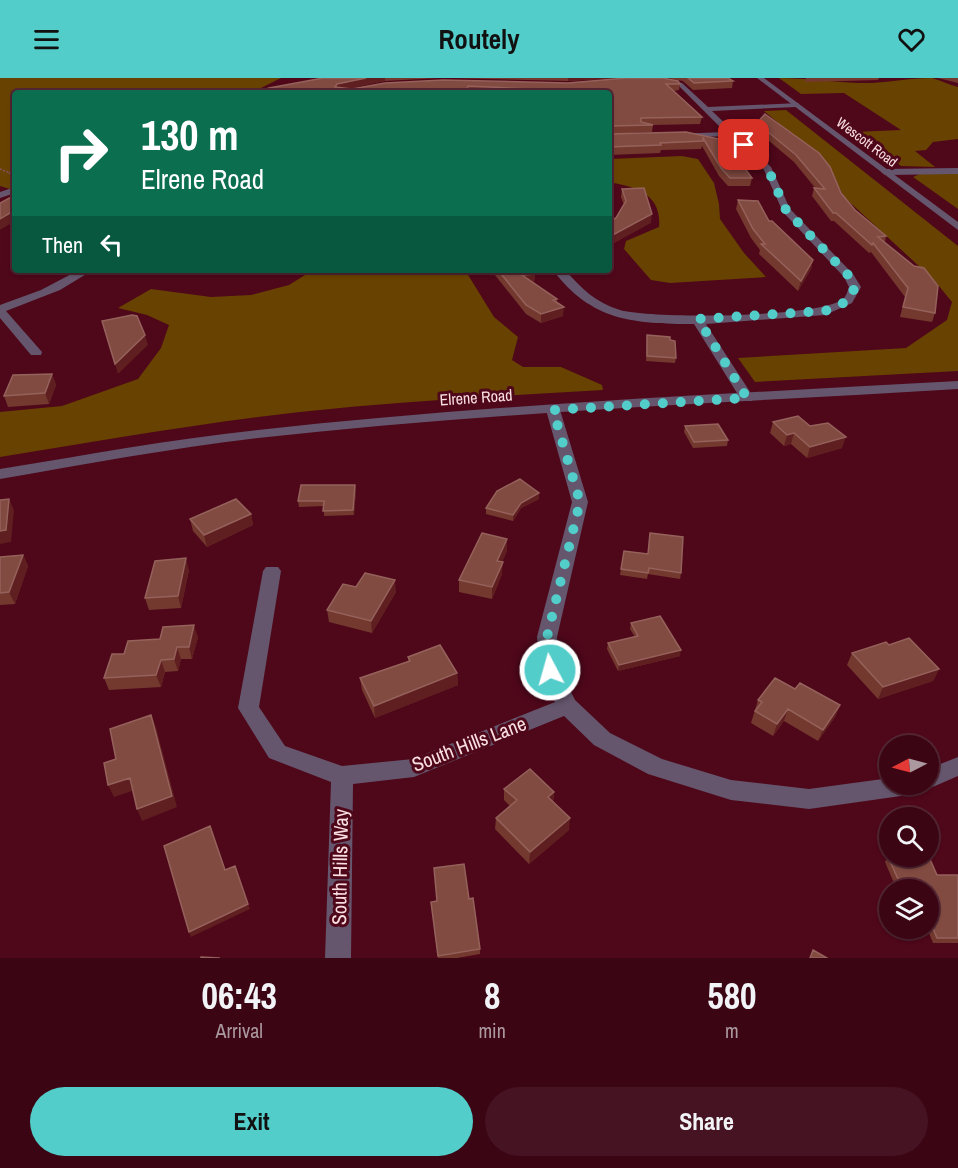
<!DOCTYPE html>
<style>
body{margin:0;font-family:"Archivo Narrow",sans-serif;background:#461322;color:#f1f3f6;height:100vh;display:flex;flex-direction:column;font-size:22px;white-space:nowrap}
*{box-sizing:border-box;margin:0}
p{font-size:20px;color:#ac99a0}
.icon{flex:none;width:33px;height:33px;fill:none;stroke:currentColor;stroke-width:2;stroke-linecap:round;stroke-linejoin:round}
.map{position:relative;height:880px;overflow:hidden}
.panel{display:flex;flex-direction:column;background:#3b0514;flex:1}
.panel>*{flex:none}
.banner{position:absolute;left:12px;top:12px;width:600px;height:183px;border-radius:6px;box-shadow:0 2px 4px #0004,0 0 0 2px #542634;background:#0b6e4f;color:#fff;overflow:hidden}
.needle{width:39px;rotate:264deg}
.controls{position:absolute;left:879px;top:657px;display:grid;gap:12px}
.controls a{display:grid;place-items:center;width:60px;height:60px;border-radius:50%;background:#3b0514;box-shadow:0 2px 4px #0004,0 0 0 2px #542634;font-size:30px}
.pin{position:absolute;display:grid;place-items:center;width:51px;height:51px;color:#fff;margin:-26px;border-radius:12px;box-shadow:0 3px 9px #0006}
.me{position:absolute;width:66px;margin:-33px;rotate:354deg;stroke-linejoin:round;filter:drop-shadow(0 0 4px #0008)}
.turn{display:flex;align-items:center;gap:21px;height:126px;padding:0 30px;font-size:27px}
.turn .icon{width:78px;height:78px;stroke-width:2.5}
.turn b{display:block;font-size:42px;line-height:51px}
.then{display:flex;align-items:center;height:57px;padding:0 30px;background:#0003;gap:12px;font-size:22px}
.eta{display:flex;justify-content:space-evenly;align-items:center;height:102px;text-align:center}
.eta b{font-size:36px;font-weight:700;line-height:42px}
.primary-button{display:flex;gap:12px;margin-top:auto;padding:12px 30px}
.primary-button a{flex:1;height:69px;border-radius:36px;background:#53cdca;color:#111;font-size:24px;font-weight:700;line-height:69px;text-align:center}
.primary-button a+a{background:#461322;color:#f1f3f6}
header{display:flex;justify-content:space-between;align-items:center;height:78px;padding:0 30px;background:#53cdca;color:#111;font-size:27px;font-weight:700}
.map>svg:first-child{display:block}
</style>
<header><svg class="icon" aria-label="menu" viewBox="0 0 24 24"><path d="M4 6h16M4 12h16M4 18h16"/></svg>Routely<svg class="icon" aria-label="heart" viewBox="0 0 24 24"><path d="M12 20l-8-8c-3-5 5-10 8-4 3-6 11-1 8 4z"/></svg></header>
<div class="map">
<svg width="958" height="880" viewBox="0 0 958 880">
<rect width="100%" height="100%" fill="#4f071a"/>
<path fill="#684200" d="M0,0H281L251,15H15V110L10,111L0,108Z
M779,0C806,0 832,4 858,5C883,6 907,0 932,0C940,2 949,7 958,9V61L933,64L926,72L915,73L935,89L901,88L854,54L901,52L844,15L801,16Z
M786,32L958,168V293L755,304L738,280L906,270L947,242L952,224L934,202L844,119L826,84L764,33Z
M682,78L698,81L714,105L719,126L720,141L744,175L766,199L670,205L651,202L624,171L626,163L659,149C662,116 636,109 609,104V81Z
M920,96H958V131L913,99Z
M313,192H465L494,239L518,259L512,282L523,289H561L602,307L603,312C502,318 401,323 300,334C200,345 100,363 0,379V334L62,328L138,301L161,270L169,247L147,237L118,230L151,211L211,219L251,217L289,207Z"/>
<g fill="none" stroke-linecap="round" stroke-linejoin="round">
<path stroke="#8a515e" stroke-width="1.5" stroke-dasharray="2 1.5" stroke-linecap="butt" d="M0,91L13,96"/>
<path stroke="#8a515e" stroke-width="2" stroke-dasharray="3 1.5" stroke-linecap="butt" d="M9,95L15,97"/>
<path fill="#65566d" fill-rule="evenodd" d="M656,0L682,5L708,29L799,25L796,29L712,33L771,89L790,131L853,196L861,209L852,225L825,237L706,246L754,320L752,323H742L694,246C634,246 591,243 553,192H565C581,210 596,225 620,232C651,241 820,240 843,221C846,219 848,212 849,209L844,199L783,134L764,92L730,58L673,60V56H676L725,54L678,7L657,2Z
M958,90V96L885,97L881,94L885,91Z
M15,109V115L0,120V114Z
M79,192H93L60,212L6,233L42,274L41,277H31L0,240V227L41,212Z
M553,328L560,332L588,424L557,559L560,592L575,622L610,655L662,681L731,702L809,711L890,700V706H928V691L958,679V698L928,711L925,709L923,713L915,716L809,731L731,722L648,696L594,667L564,638L414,699L353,706L351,880H325L331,704L269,680L238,630L263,493L266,489H278L281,493L259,629L285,668L342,688L413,681L555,624L540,592L537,559L572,424L546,332Z"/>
<path fill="#65566d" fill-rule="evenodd" d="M757,0H764L958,144V152Z
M958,303V311C725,325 491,334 258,360C172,370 86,386 0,401V391C86,377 172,361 258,352C491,326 725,316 958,303Z"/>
</g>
<path fill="#73392f" d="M323,0H438L385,3L350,10L568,5L680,6L679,12L673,13L702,39L700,46L653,47L652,54L609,56V32H612V22L609,21V15H255Z
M454,0H616L568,3Z
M668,0H728L733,3L732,10L693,12L683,3Z
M806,0H879L878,2L805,4Z
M938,0H958V5Z
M757,45L841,115L855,132L886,158L885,164L935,235L932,244L900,239L905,219L871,174L869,175L834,143H831L812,118L814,110L816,111L794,84L756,52Z
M609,56L723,62L742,81L741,84L752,100L750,108H728L719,98L702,68L701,71L661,72L660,75L609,77Z
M622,111L651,145L616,140L624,127L621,119Z
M738,122L769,143L813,182L811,191L798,213L759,176L760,172L751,160L736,131Z
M491,192H532L535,196L534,204H532L557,221V224L563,238L541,245L526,236Z
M647,257L670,262L676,280L675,285L646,283Z
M52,296L56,307L49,326L8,329L4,318Z
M773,344L810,348L842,370L807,380L791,366L784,368L770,355Z
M685,348L728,362L727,368L693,370L684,354Z
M356,412L354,437L324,438V428L299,429L298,423Z
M539,415V421L521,430L513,443L486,436V430Z
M251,436L253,447L207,469L193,453L190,441Z
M507,461V473L502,484V496L492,521L459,514V502Z
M624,473L681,495L680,501L648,496L647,501L620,497Z
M23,477L28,488L15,526L0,527V479Z
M189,492L181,530L149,532L145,520Z
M356,509L396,514L372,555L329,544L327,532Z
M631,545L680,578L618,593L607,571L608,565L635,559L630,551Z
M198,559L192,581H181L178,593L165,594L161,609L109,612L104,600L124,576Z
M889,567L939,591L933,603L878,621L847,587L852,575Z
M408,579L457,595L458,607L375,640L362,612L360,600L408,583Z
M795,611L840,627L835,639L818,663L784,643L773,658L751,645L758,622Z
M504,711L554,714L553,724L569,752L529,786L495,751L496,740L510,728L504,722Z
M888,779L937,797H958V865H933L927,850H928V812H897L885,784Z
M469,821L480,871V876L457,880H438L431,824Z"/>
<path fill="#5f1e1f" d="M366,0H385V3L338,13L335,9L337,6Z
M568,0H616L568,3Z
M15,132V143L0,152V141Z
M652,136L651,145L609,168V159Z
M813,182L811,191L798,213L801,203Z
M535,196L534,204L521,206L522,197Z
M564,229L563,238L541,245V236Z
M145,257L148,267L118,296L115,286Z
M52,296L56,307L49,326L45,315Z
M794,355L791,366L784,368L787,357Z
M846,359L842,370L807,380L810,369Z
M355,407L356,412L354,437L353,432Z
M539,415V421L521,430L513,443V437L521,425Z
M9,421L14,432L11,464L0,466V453Z
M251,436L253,447L207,469L204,457Z
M507,461V473L497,495V483Z
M23,477L28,488L15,526L9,514Z
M186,480L189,492L181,530L178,518Z
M503,484L502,496L492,521V509Z
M395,502L396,514L372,555L371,543Z
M194,547L198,559L192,581L189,569Z
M177,569L181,581L178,593L174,581Z
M681,572L680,578L618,593L619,587Z
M161,582L165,594L161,609L156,597Z
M939,591L933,603L878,621L883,609Z
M457,595L458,607L375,640L374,628Z
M840,627L835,639L818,663L823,652Z
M788,631L784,643L773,658L777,646Z
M151,637L156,649L177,729L142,743L137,731Z
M130,700L135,712L114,719L108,707Z
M554,714L553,726L548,719Z
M570,740L569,752L529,786L530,774Z
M248,826L250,831L191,859L189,854Z"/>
<path fill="#824b42" stroke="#94625b" stroke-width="1.5" d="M323,0H366L337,6L335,9L352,11L385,5L443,2L568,5L626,0H663L678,3L680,6H666L702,39L641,40V44L653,47L610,48L609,51V32H613V15L468,8L466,15H255L269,10Z
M688,0H728L733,3L694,5Z
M765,36L819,75L830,89L841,115L855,132L886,158L878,159L914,188L924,190L938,208L935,235L903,229L908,210L873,165L872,167L836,135H833L814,110L825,111L796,77L757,45Z
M686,54L723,62L742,81H738L752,100H730L721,90L703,60V63L660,65L661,67L609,69V56Z
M644,110L652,136L609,159V143L616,140L626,123L622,111Z
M15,117V132L0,141V125Z
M738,122L758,123L769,143H772L813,182L801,203L761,166H765L753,151Z
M498,192H532L535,196L522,197L557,221L553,222L564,229L541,236L526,227Z
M132,237L137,238L145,257L115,286L102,243Z
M647,257L670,259V262L675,263L676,280L647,278Z
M52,296L45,315L4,318L13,297Z
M798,338L810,348L828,345L846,359L810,369L794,355L787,357L773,344Z
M718,346L728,362L694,364L685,348Z
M520,401L539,415L521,425L513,437L486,430L497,413Z
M301,407H355L353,432L323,433L324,423H298Z
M9,421L6,452L0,453V422Z
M236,421L251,436L204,457L190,441Z
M482,455L507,461L497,483L503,484L492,509L459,502Z
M650,455L683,459L681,495L649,490L648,495L621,491L624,473L648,476Z
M23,477L9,514L0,515V479Z
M186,480L178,518L145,520L155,483Z
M365,495L395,502L371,543L327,532L343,506L356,509Z
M660,538L681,572L619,587L608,565L638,558L631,545Z
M194,547L189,569H177L174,581L161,582L156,597L104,600L112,576H124L128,563L160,561L163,549Z
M909,560L939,591L883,609L852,575L886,564L889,567Z
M440,567L457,595L374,628L360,600L410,583L408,579Z
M775,600L795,611L800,605L840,627L823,652L788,631L777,646L755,633L762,624L758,622Z
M151,637L172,718L137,731L130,700L108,707L104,685L116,681L110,651Z
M530,691L554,714L548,719L570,740L530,774L496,740L517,722L504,711Z
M210,748L225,792L235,788L248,826L189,854L164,768Z
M888,779H929L937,797H958V860H937L928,838V812H903Z
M464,786L469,821L473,820L480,871L438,878L431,824L437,823L434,790Z
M813,872L827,880H810Z
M201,879L220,880H201Z"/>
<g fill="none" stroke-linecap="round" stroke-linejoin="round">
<path stroke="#53cdca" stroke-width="10" stroke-dasharray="0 18" d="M550,592L547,559L580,424L553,332L747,320L698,241L825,233L848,223L855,209L849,198L786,132L768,91L744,67"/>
</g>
<g text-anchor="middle" stroke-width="6" stroke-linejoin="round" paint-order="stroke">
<g font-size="14" fill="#fadfe1" stroke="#4f071a">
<text transform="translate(867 64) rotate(37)" y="5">Wescott Road</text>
</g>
<g font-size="16" fill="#fadfe1" stroke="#4f071a">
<text transform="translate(476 319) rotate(-4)" y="6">Elrene Road</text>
</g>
<g font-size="20" fill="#fadfe1" stroke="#4f071a">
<text transform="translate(469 666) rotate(-21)" y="7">South Hills Lane</text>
<text transform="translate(340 789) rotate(-89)" y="7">South Hills Way</text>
</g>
</g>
</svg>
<div class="controls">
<a><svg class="needle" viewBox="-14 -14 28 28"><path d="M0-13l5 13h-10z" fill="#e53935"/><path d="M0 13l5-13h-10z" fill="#ac99a0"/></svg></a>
<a><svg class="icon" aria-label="search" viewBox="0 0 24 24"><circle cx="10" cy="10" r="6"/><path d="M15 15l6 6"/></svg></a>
<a><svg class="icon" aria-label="layers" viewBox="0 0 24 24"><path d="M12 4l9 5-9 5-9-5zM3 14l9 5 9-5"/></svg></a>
</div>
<div class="pin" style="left:744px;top:67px;background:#d93025"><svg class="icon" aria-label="arrive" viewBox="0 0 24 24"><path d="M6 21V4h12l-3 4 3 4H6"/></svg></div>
<svg class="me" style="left:550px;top:592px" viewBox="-20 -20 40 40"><circle r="17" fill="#53cdca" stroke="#fff" stroke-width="3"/><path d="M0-11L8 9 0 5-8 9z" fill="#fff"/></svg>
<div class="banner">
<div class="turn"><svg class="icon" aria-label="right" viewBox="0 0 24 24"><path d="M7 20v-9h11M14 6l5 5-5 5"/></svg><div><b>130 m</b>Elrene Road</div></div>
<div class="then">Then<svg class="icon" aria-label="left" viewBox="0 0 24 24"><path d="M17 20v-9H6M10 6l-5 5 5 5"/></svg></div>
</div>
</div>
<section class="panel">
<div class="eta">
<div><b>06:43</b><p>Arrival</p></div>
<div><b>8</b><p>min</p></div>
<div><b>580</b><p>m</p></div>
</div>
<div class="primary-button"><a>Exit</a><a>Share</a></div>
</section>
